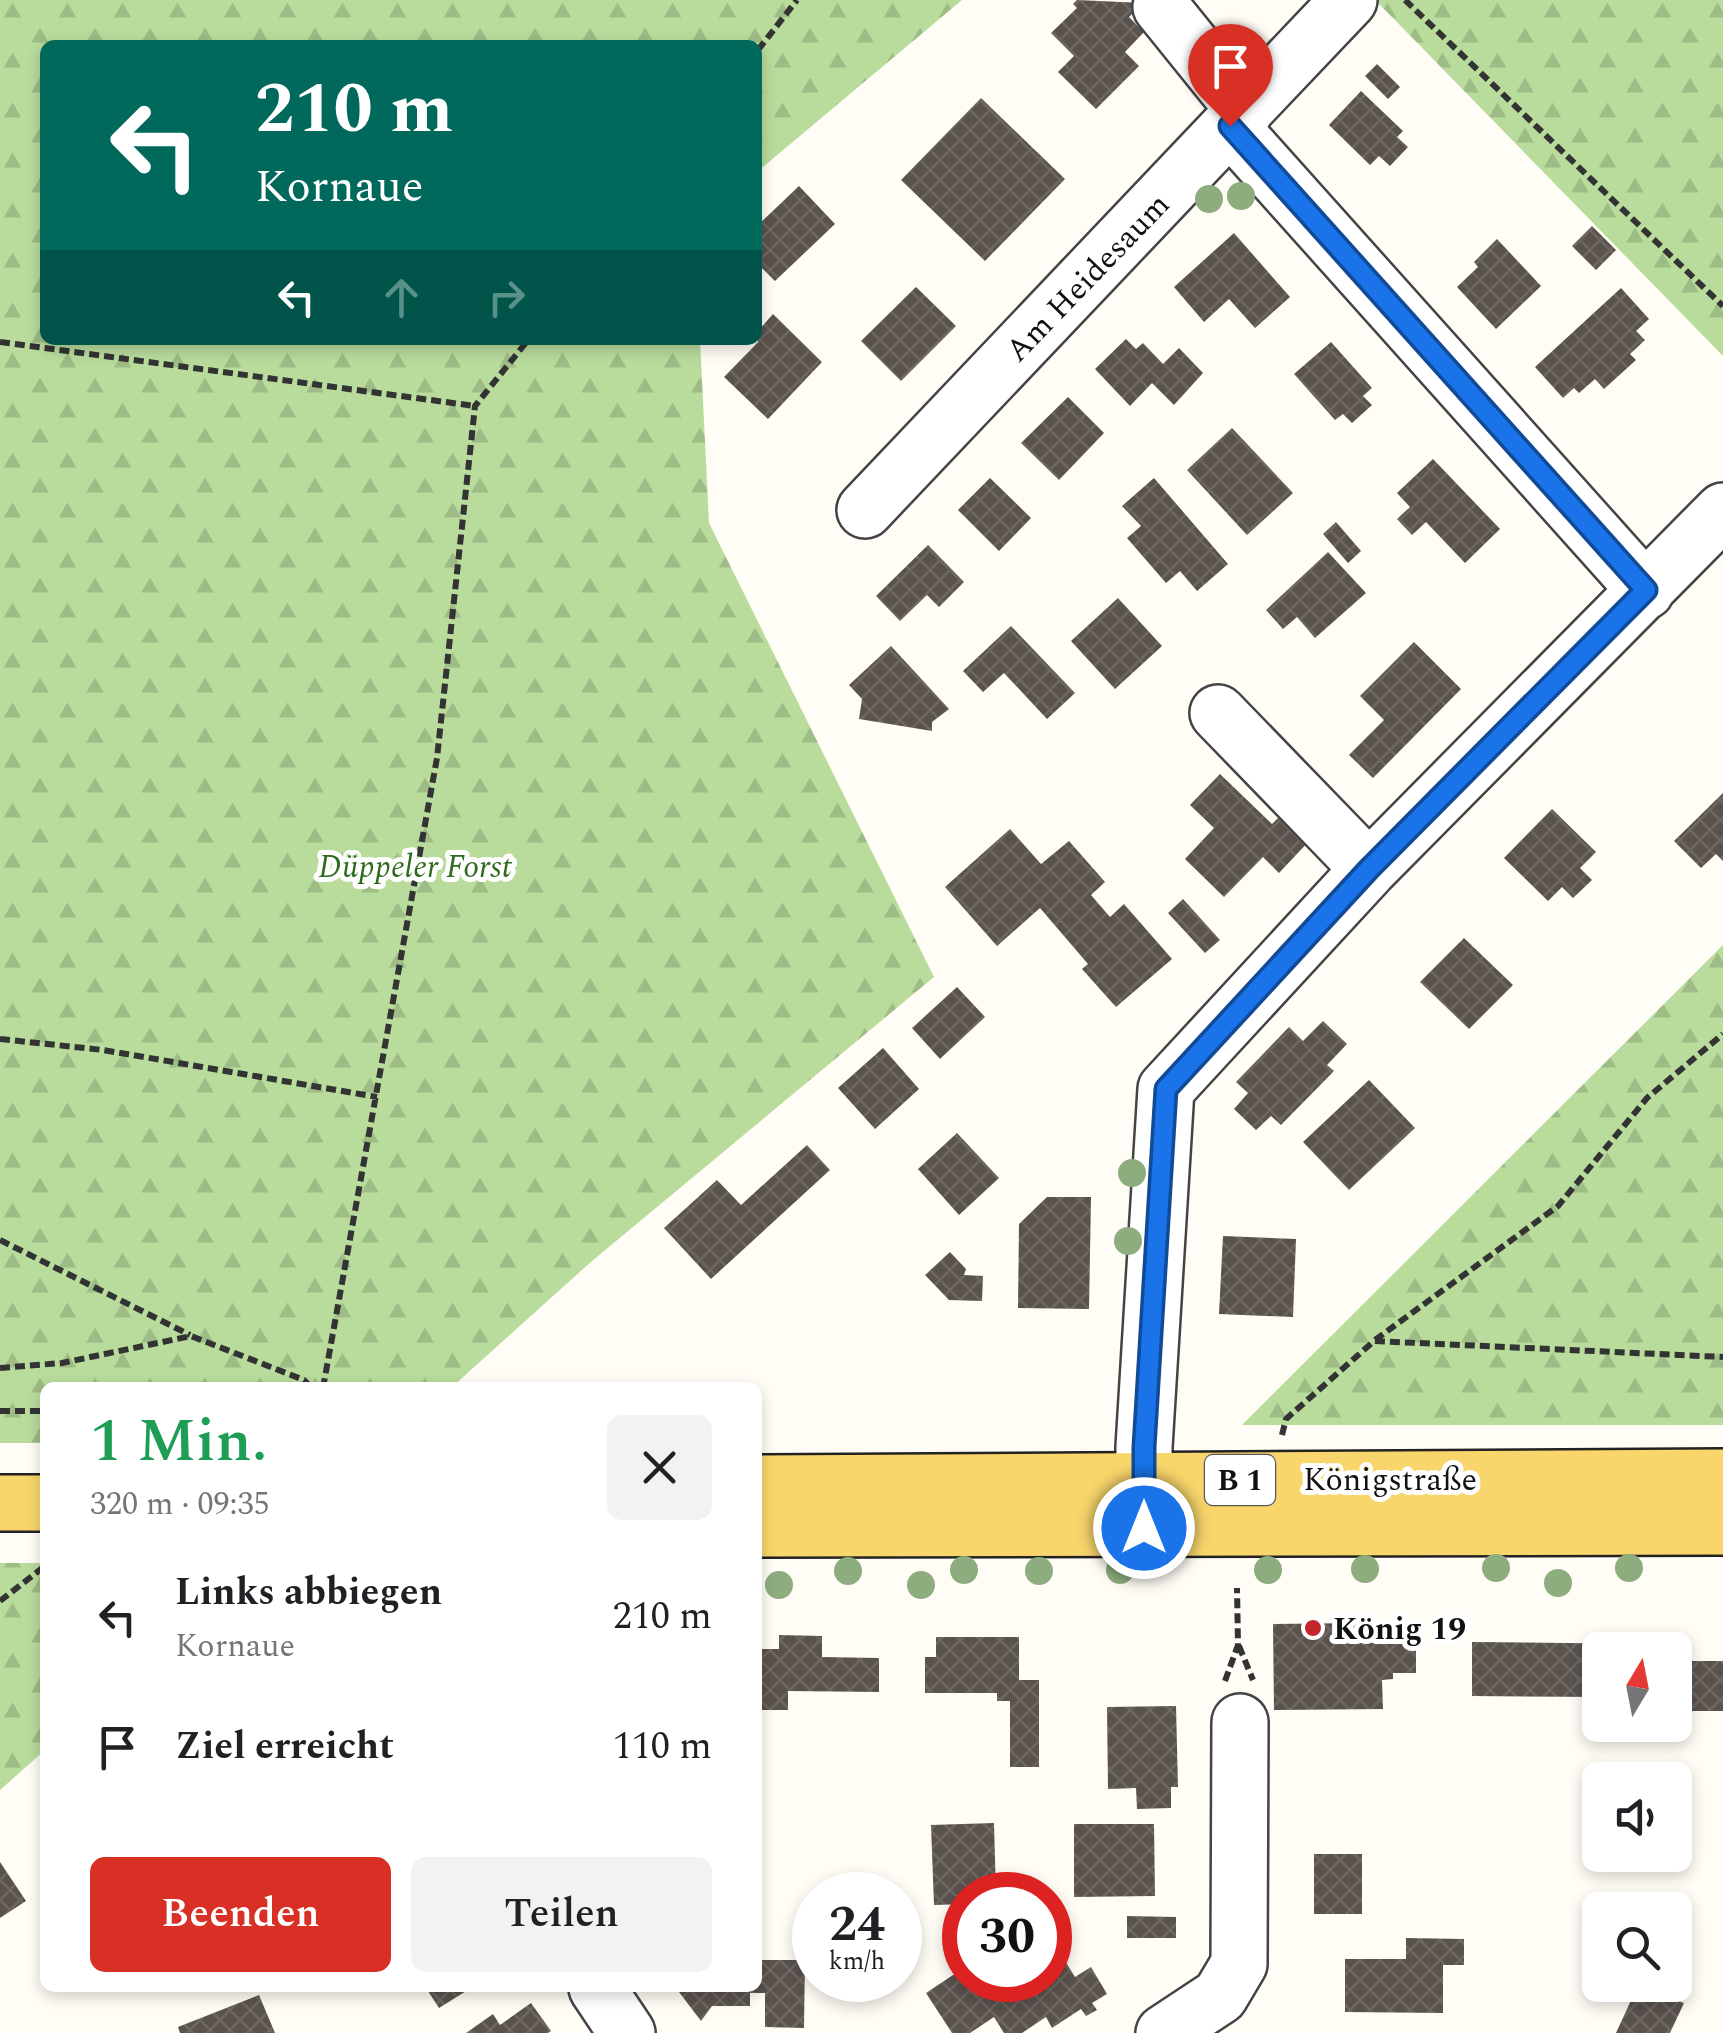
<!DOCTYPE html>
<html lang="de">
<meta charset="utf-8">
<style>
body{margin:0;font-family:Spectral,serif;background:#f2f2f2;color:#202124;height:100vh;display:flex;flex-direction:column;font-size:38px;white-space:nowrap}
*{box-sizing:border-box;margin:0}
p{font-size:32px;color:#757577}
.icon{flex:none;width:55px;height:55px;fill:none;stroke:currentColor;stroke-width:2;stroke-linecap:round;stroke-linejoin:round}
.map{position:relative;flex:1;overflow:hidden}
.sheet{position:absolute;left:40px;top:1382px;width:722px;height:610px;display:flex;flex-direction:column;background:#fff;border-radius:15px;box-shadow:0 5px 15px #0003}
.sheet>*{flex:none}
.guide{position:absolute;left:40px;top:40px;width:722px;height:305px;border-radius:15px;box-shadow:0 5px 15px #0003;background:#00695c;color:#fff;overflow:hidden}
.needle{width:65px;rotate:10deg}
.buttons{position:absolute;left:1582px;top:1632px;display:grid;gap:20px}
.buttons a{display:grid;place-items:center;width:110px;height:110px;border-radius:15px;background:#fff;box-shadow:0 5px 15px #0003;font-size:50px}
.speed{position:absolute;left:792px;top:1872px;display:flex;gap:20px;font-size:50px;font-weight:700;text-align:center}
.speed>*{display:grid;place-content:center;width:130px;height:130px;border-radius:50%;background:#fff;box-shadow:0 5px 15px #0003;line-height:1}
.speed small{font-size:25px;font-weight:400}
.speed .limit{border:15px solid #d22;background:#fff;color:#111}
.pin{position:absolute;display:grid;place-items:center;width:85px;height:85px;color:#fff;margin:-102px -42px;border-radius:50% 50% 50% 0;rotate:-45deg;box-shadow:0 0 10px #0007}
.pin .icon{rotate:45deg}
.me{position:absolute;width:110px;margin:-55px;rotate:0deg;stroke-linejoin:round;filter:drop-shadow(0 0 8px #0008)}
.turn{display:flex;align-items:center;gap:35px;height:210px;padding:0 50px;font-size:45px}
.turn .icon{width:130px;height:130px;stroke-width:2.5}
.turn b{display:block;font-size:70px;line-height:85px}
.lanes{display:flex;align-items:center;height:95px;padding:0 50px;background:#0003;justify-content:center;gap:50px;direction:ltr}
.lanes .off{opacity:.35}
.round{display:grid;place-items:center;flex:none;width:105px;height:105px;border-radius:15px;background:#f2f2f2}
.summary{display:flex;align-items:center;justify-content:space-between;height:170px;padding:0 50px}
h1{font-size:60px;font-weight:600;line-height:75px;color:#1e9e55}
.cta{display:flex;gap:20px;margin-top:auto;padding:20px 50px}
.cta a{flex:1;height:115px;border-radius:15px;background:#d93025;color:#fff;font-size:40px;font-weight:600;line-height:115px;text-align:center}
.cta a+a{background:#f2f2f2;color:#202124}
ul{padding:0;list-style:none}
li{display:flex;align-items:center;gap:30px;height:130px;padding:0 50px}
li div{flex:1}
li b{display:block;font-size:38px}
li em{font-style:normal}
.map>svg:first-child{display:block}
</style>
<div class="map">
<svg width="1723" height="2033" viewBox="0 0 1723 2033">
<defs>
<pattern id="forest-firs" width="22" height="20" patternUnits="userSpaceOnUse" patternTransform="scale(2.5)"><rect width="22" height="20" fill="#b9dc9c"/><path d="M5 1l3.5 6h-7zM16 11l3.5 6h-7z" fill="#9ebc85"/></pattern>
<pattern id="building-cross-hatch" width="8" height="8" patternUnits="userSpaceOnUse" patternTransform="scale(2.5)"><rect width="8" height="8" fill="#5a524d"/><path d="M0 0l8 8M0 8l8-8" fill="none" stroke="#6d6662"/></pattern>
</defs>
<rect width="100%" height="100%" fill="#fffdf5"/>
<path fill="url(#forest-firs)" d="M0,0H962L758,171V45H45V340H700L709,523L934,977L592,1261L452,1387L45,1388V1443H0Z
M1375,0H1723V356L1390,15Z
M1723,945V1425H1242Z
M0,1563H45V1750L0,1790Z"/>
<path fill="url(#building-cross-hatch)" d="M1077,0L1143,3L1129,17L1144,32L1125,52L1139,66L1096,109L1058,72L1074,56L1051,33L1077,8L1073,4Z
M1377,64L1400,87L1388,99L1365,76Z
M1361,91L1403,131L1397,137L1408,147L1390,166L1379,156L1370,165L1329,125Z
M981,98L1065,179L985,261L901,180Z
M799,186L835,224L775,281L758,264V225Z
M1592,226L1616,250L1596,270L1572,246Z
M1234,233L1290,297L1255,328L1229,299L1204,322L1174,287Z
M1497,239L1541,286L1496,329L1457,287L1478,267L1474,262Z
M916,287L956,326L901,381L861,341Z
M1621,288L1649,319L1636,331L1645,340L1630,354L1636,360L1604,389L1595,379L1579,393L1574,388L1563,398L1535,367Z
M773,314L822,362L768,419L724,377L758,342V331Z
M1126,339L1136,349L1143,343L1163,364L1179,348L1203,373L1174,405L1152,383L1130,406L1095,369Z
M1331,342L1372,388L1363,396L1372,405L1352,423L1343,414L1335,420L1294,374Z
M1068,397L1104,433L1059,480L1021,443Z
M1232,428L1293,493L1247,535L1187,470Z
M1433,459L1500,529L1465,563L1426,522L1412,535L1397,519L1410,507L1397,493Z
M990,478L1031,518L999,551L958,510Z
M1154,478L1228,564L1197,591L1180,571L1166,583L1127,538L1141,526L1122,506Z
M1336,522L1361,551L1348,563L1323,534Z
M928,545L964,582L939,607L927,595L900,621L876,596Z
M1328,552L1366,593L1315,638L1297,617L1283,629L1266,610Z
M1118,598L1162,646L1115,689L1071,641Z
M1011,626L1075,693L1047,719L1004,673L983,692L963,671Z
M1414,642L1461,689L1373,778L1349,755L1384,720L1360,696Z
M891,646L949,709L932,722V731L859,719L862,699L849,685Z
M1220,774L1272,824L1284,812L1312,838L1279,873L1263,857L1224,897L1185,859L1214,828L1190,805Z
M1723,793V861L1716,854L1701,868L1674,841Z
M1552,809L1596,852L1580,868L1592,880L1573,898L1562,887L1548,901L1504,858Z
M1010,829L1041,864L1069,841L1105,882L1091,895L1110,917L1124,904L1172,959L1116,1007L1082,969L1088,964L1040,908L997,946L945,887Z
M1183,899L1220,940L1205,953L1168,913Z
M1464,938L1513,985L1469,1029L1420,982Z
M957,987L985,1017L940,1059L912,1028Z
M1323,1021L1347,1044L1327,1065L1334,1071L1281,1125L1271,1116L1256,1130L1234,1109L1248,1093L1236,1082L1289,1027L1303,1041Z
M883,1048L919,1089L875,1129L838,1088Z
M1369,1080L1415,1128L1349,1190L1303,1142Z
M957,1133L999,1178L959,1215L918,1169Z
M807,1145L830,1170L711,1279L664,1228L717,1180L741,1205Z
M1047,1197H1091L1089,1309L1018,1308L1019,1224Z
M1223,1236L1296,1239L1293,1317L1219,1314Z
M950,1252L966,1269L964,1275L983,1276L982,1301L949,1300L925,1275Z
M1358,1623V1631L1416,1630V1673H1393V1679L1382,1680L1383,1709L1274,1710L1273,1624Z
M779,1635L822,1636V1657L879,1658V1692L788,1691V1710H758V1649H779Z
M936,1637H1019V1680H1039V1767H1010V1701H997V1693H925V1657H936Z
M1472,1642L1651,1644V1650H1600V1697L1472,1696Z
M1691,1661H1723V1711H1690Z
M1176,1706L1178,1787H1171V1808L1137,1809L1136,1788L1108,1789L1107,1707Z
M994,1823L996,1895H965V1904L934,1905L931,1825Z
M1074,1824H1154L1155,1896L1074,1897Z
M1314,1854H1362V1914H1314Z
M0,1862L26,1901L0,1918Z
M1127,1916L1176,1917V1938H1127Z
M1406,1938L1464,1939V1965H1443V2013L1345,2012V1959H1406Z
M1062,1956L1075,1977L1091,1967L1107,1994L1092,2003L1097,2010L1086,2016L1081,2009L1052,2028L1046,2017L1022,2033H1004L994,2017L970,2033H952L926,1993L962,1969L965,1980L980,1996L1004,1980H1050V1964Z
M758,1960H805L804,2028L765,2027V1993H750V2006H712L701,2021L676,1988H758Z
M1638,1985L1684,2003L1670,2033H1616Z
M426,1988H471L439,2008Z
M259,1995L275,2033H180L178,2027Z
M531,2003L551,2031L548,2033H466L493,2014L500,2025Z"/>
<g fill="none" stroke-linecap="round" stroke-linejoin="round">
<g stroke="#444" stroke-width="60">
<path id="minor" d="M1161,7L1245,111
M1230,126L1646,591
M865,510L1349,0
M1218,713L1369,869
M1144,1525V1447L1166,1089L1369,869L1723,511
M597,1988L627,2033
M1164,2033L1220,1996L1239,1964L1240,1722"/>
</g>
<g stroke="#222" stroke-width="60">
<path id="major" d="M758,1483L1723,1477
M0,1503H45
M758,1529L1723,1527"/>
</g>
<path stroke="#333" stroke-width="6" stroke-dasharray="10 5" stroke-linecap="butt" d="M1405,0L1723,306
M758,50L797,0
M0,342L475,406
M0,1039L103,1050L377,1097
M0,1240L190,1335
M1375,1340L1558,1206L1647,1098L1723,1034
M0,1368L62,1363L191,1336L304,1380L312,1388
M323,1388L437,758L475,406L528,340
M0,1411H45
M1282,1435L1286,1419L1374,1341L1723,1357
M0,1601L45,1566
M1239,1646L1253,1680
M1225,1681L1238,1645L1237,1588"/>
<use href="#minor" stroke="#fff" stroke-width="55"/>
<use href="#major" stroke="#f9d66b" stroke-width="55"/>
</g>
<g fill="#8dad7f">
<circle cx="1241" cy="196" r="14"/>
<circle cx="1209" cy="199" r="14"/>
<circle cx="1132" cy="1173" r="14"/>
<circle cx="1128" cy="1241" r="14"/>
<circle cx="1496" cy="1568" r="14"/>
<circle cx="1629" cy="1568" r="14"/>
<circle cx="1365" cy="1569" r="14"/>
<circle cx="964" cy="1570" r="14"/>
<circle cx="1120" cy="1570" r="14"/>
<circle cx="1268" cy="1570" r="14"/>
<circle cx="848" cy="1571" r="14"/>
<circle cx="1039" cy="1571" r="14"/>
<circle cx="1558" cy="1583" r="14"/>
<circle cx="779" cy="1585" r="14"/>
<circle cx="921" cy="1585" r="14"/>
</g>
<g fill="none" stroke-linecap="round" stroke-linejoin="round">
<g stroke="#114b97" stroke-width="25">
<path id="route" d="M1144,1528V1447L1166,1089L1369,869L1646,590L1230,126"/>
</g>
<use href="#route" stroke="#1a73e8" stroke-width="18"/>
</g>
<circle fill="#c4262e" stroke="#fff" stroke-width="4" cx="1313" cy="1628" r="10"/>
<g text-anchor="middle" stroke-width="10" stroke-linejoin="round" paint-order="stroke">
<rect fill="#fff" stroke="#585858" stroke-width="2.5" x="1205" y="1455" width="70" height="50" rx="8"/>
<g font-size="30" font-weight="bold" fill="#111">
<text x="1240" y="1490">B 1</text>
</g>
<g font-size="32" fill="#111" stroke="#fff">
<text transform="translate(1087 277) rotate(-46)" y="11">Am Heidesaum</text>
<text x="1390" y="1490">Königstraße</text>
</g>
<g font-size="32" font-style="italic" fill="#2f6b1f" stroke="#fff">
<text x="415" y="877">Düppeler Forst</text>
</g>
<g font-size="32" font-weight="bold" fill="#111" stroke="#fff" text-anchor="start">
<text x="1333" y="1639">König 19</text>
</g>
</g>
</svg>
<div class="buttons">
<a><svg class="needle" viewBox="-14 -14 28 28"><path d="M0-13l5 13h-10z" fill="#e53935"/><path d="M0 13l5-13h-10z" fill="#757577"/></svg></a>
<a><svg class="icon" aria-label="sound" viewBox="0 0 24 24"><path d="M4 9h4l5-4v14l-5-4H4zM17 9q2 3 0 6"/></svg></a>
<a><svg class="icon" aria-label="search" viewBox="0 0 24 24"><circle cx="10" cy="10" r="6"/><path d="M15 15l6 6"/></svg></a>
</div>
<div class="speed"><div>24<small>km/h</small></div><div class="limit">30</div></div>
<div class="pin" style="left:1230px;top:126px;background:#d93025"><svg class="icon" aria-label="arrive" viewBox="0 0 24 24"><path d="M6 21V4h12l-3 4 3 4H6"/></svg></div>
<svg class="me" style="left:1144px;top:1528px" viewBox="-20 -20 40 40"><circle r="17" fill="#1a73e8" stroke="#fff" stroke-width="3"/><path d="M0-11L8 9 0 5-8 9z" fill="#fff"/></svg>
<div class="guide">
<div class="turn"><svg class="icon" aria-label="left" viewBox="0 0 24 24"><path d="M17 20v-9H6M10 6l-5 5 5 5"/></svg><div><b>210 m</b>Kornaue</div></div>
<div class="lanes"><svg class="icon" aria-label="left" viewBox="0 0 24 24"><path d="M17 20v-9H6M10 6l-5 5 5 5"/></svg><svg class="icon off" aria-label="ahead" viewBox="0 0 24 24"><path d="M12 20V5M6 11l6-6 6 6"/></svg><svg class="icon off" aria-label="right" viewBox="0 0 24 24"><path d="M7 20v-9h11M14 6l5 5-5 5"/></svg></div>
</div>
<section class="sheet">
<div class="summary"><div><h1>1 Min.</h1><p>320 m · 09:35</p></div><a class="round"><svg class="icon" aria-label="close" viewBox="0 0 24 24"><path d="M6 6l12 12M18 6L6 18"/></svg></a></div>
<ul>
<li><svg class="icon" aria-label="left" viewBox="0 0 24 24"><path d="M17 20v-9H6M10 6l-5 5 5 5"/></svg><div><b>Links abbiegen</b><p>Kornaue</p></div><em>210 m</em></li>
<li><svg class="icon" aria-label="arrive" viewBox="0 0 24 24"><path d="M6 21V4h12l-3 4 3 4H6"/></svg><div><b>Ziel erreicht</b></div><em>110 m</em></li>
</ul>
<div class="cta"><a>Beenden</a><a>Teilen</a></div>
</section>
</div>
